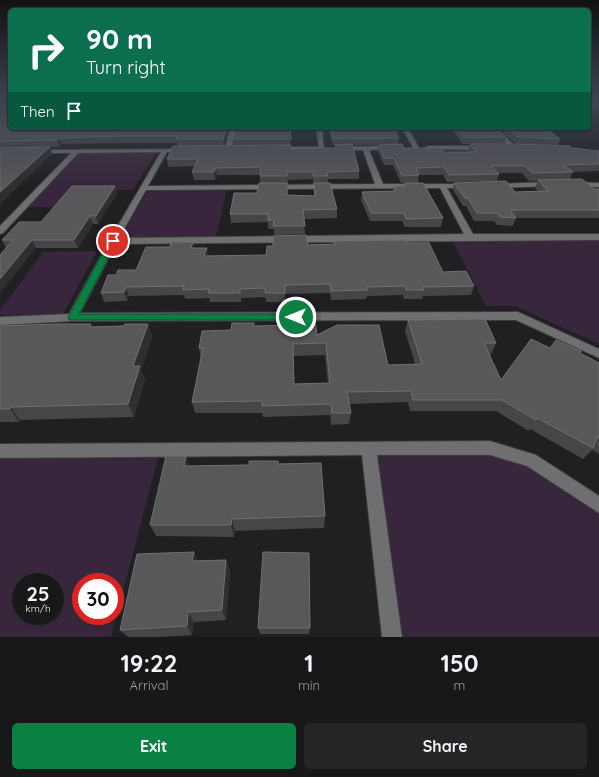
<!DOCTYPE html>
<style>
body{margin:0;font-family:Quicksand,sans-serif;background:#252426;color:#f1f3f6;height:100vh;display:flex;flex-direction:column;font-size:15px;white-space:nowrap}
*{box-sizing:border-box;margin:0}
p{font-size:13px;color:#9f9fa2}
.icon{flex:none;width:22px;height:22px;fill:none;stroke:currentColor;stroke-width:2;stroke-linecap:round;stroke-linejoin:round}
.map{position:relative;height:637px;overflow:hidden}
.details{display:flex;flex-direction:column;background:#181719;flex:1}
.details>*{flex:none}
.guide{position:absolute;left:8px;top:8px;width:583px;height:122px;border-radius:6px;box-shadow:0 1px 3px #0004,0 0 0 1px #363638;background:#0b6e4f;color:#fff;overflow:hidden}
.speed{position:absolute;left:12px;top:573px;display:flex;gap:8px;font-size:20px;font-weight:700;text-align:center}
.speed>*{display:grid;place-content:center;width:52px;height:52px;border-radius:50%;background:#181719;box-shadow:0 1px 3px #0004,0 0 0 1px #363638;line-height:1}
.speed small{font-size:10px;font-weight:400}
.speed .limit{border:6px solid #d22;background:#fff;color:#111}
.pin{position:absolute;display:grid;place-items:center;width:34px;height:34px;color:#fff;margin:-17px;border:2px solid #fff;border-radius:50%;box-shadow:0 1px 4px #0007}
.me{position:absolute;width:44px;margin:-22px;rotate:270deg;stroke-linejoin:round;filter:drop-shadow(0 0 3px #0008)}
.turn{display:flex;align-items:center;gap:14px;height:84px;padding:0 12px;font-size:18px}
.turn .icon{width:52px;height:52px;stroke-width:2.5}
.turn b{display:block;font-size:28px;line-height:34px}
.then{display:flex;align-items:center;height:38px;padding:0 12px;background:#0003;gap:8px;font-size:15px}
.eta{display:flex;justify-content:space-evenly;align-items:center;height:68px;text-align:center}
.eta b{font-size:24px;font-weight:700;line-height:28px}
.primary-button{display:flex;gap:8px;margin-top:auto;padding:8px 12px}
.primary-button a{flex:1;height:46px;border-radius:6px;background:#0b8043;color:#fff;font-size:16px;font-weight:700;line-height:46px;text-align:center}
.primary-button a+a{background:#252426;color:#f1f3f6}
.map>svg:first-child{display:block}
</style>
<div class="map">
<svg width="599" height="637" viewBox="0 0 599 637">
<rect width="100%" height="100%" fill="#201f21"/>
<path fill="#38273c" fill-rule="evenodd" d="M78,153H156L133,190H91L78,207H26Z
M227,189L216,237L119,239L148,190Z
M452,240H599V344L515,306H486Z
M97,251L63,314L0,315V310L43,252Z
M491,452L529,463L599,509V637H399L373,453Z
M158,458L111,637H0V458ZM21,582H55V616H21ZM81,582H115V616H81Z"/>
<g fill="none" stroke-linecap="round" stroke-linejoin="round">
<g stroke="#3d3c3d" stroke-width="2">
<path id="minor" d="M230,128H236L231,150L228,152L225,150Z
M316,128H322L324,150L278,151L275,149L278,147H319Z
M402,128H408L419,148L418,149H414Z
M490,128H496L515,146V148H511Z
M393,146L396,148L395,149L369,150L383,184H472L473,186L469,188H447L473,234H599V240L116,244L80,313L518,312L599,349V358L516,320L73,321L0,325V317L69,314L109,241L161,152L78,153L3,233L0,234V226L71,153H38L35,151L36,150L189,149V151L187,152H167L148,186L375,184L363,150L338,151L335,149L338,147ZM440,188L464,234L119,238L146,190Z
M428,146H483L486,148L483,150L426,149L425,148Z
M550,182H553V186L496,188L492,186L496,184Z
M571,182L599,183V187L574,186H571Z
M490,441L536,455L599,496V513L527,466L490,455H377L402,637H382L362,455L0,458V444Z"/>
</g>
<use href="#minor" fill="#6f6e70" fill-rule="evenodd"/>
</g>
<path fill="#464547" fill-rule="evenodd" d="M0,98L230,128L224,146H178L177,143H121L62,144L59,147H50L52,154L0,148Z
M589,98H599L598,113L589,112Z
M236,128H300V130H290L291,149L327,148H335V145H333L328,128H394L399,138L398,145L404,148L444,152H469L468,151L470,144L572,148L599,151V171L572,172L570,180L594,189H599V218H516L513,226L497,225L494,221H474L466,206H463L453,190L454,183L515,192L538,191L535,188L538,180H547L529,181L522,173H498L499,174L497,181L447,182L443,175H419L418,183L443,218L441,227H405L402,221H370L361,200L362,192L393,191L394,186H404L405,183H401L393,165H384L378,151L379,145H352L359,171V179H328V183L337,209V218L304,219L305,234L274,235V229H268V222L231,223L230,214L257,193L260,183V175H217L215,180H194L192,172L195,166L168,167L167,159L234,146L233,139ZM313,179V184H314V196L287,195L288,180Z
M450,128H497L506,137L504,144H463Z
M498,128H546L560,139L558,146L516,144Z
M115,186L117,193L98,224H93L78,248H6L2,240Z
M334,241L406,243L443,272L474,286L471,295L423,296L422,299H404L403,295L367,296L366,299L331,300L330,293L285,294V302H266L265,297L241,298V302H210L209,298L185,299L184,295L129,296L127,301L104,302L101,293L116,275L136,270L170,247L193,242L194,248L208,256L266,255L308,245L334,244Z
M408,320L496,343L491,354H489L501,380L550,348L580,353L599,363V454L592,450L583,459L530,429L529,431L496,411H410L408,402L349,404L351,413L349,424L331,425L330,415L263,417L262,413H195L192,402L201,359L199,348L231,330L254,326L317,335L388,365L415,364L405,331ZM325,355L328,383L294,384L293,356Z
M91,324L92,327L124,326L148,324L152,337L141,371L145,379L134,417L20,420L19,422H0V326Z
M186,456L189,466L278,464L325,516L324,528L235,531L234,537L156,536L150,525Z
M194,552L197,561L226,560L230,571L226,620L194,622L192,635L161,637H128L120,630Z
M258,628H310L309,634H260Z"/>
<path fill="#2f2e30" d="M227,128H230L224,146L223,139Z
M59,138L62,144L59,147L57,140Z
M50,147L52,154L0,204V192Z
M216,168L217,175L215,180L214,172Z
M115,186L117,193L98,224L96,216Z
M90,216L93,224L78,248L74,240Z
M32,240L36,248L0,293V279Z
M193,242L195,251L191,248Z
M207,248L208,256H204Z
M126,287L129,296L127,301L124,292Z
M148,324L152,337L141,371L145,379L134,417L128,404L133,366Z
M11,407L20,420L19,422L10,409Z
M186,456L190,469L184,466Z
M232,519L235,531L234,537L231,525Z
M194,552L199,564L192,561Z
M226,560L230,571L226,620L222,610Z
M188,612L194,622L192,635L187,626Z"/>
<path fill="#585759" stroke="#706f71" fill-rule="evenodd" d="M0,98H10V128H227L223,139H176L178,136H120L59,138L57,140L0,141V116H8V110H0Z
M589,98L599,99V107L589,106Z
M236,128H290L291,139H233Z
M330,128H394L399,138L333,139Z
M456,128H497L506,137L464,138Z
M507,128H546L560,139L518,137Z
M352,144L359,171L327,172L328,176H313V172H287V176H260L261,167L216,168L214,172H192L198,159H167L173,146L291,145V149L327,148H336L335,145Z
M402,144L404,148H441L444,152H476L470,144H515L570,146L572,148L599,151V164L563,165L573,172L532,173L525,166H491L499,174L449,175L444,167L416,168L419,175L402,176L394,158H384L379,145Z
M50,147L0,192V148Z
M582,179L594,189H599V210H510L516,218L500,217L497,213H477L468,198H465L454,183L506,181L515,192L548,191L538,180Z
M259,183H287V195L315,196L314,183H330L337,209L303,210L305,226H273L274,220H268V214H230L234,193H257Z
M405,183H423L443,218L406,219L404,213H371L362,192L396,191L394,186H406Z
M72,186H115L96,216H90L74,240H32L0,279V255L13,240H2L19,222H41Z
M306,235L308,245L335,244L334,241L405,240L406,243H429L443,272L466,271L474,286L423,287L424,290H406L405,286L367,287L368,290L331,291L330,284L285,285V293H265V288L240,289V293H208L209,289L183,290L184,286L126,287L124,292L101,293L108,275H116L118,270H136L146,247H170L171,242H193L191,248H207L204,256L266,255L267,246H273V236Z
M293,318H315L317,335L337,325H379L388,365L422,364L408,320L485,319L496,343H484L501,380L531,339L550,348L556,340L581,351L580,353L599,363V438L597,437L593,448L537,418L536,420L502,400H413L411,391L347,392L351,413H332L331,404L262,406V401L192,402L203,348H199L202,331L231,330L232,323H254V326L294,325ZM326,343L330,383L294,384L293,344Z
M56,324H91L89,327L124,326L125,324H148L133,366H140L128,404L11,407L10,409H0V326Z
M166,456H186L184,466L249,465V461H278V464L321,463L325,516L232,519L231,525H150Z
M194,552L192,561L226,560L222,610L188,612L187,626L120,630L137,554Z
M263,552L309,553L310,628H258Z"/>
<linearGradient id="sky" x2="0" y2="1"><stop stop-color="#121112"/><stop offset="0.52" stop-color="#3c424e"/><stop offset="1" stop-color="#3c424e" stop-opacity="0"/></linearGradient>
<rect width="599" height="187" fill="url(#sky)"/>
<path fill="#0b8043" stroke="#07532c" d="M113,239L117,241L79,314H296L300,317L296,320H69L68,318L109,241Z"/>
</svg>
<div class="speed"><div>25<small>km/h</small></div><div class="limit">30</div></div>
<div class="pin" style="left:113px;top:241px;background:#d93025"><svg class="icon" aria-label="arrive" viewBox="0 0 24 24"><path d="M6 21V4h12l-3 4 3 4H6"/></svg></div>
<svg class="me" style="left:296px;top:317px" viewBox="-20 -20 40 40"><circle r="17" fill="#0b8043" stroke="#fff" stroke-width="3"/><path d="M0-11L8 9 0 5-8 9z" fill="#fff"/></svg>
<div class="guide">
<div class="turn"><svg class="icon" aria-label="right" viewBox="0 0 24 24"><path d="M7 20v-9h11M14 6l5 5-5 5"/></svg><div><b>90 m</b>Turn right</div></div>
<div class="then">Then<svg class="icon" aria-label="arrive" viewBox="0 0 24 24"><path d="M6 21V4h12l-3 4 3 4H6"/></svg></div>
</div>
</div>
<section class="details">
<div class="eta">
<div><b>19:22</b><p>Arrival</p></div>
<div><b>1</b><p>min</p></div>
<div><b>150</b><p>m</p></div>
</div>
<div class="primary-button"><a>Exit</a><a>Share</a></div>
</section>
